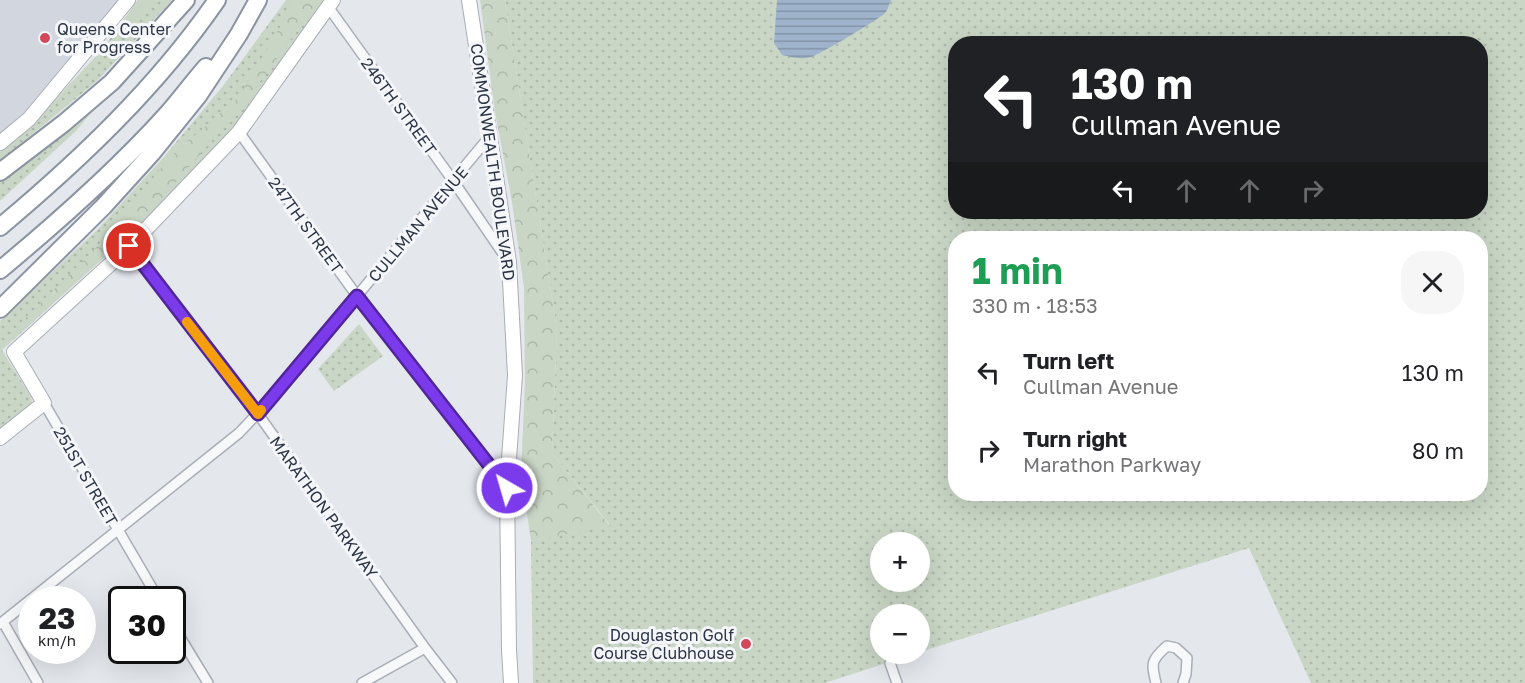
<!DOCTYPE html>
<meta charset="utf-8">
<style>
body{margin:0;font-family:"Golos Text",sans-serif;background:#f6f6f6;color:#202124;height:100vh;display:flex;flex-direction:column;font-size:22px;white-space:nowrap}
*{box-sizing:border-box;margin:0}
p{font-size:20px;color:#757577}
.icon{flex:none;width:33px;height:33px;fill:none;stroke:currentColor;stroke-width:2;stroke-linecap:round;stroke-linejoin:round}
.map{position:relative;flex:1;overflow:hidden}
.sheet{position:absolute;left:948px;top:231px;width:540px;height:270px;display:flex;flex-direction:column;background:#fff;border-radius:24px;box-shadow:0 6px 24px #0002}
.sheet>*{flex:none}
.guide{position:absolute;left:948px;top:36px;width:540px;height:183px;border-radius:24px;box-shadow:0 6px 24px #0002;background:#202124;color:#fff;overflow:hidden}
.fabs{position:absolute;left:870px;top:532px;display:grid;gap:12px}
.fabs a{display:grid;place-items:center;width:60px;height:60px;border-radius:50%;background:#fff;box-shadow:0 6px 24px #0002;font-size:30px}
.speed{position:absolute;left:18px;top:586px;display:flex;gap:12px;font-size:30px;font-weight:700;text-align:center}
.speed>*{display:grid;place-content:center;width:78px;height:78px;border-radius:50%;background:#fff;box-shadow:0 6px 24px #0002;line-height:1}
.speed small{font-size:15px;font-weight:400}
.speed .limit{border:3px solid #111;border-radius:9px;background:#fff;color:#111}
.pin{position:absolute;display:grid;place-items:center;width:51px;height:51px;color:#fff;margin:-26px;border:3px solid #fff;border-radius:50%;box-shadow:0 2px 6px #0007}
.me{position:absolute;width:66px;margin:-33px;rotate:322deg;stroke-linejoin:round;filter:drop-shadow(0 0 4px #0008)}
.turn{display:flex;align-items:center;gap:21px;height:126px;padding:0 24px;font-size:27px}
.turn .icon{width:78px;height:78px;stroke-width:2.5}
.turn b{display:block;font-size:42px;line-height:51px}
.lanes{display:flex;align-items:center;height:57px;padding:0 24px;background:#0003;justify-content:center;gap:30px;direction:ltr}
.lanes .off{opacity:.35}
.round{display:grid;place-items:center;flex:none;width:63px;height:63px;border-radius:24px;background:#f6f6f6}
.head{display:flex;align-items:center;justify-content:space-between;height:102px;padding:0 24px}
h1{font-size:36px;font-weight:700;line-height:45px;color:#1e9e55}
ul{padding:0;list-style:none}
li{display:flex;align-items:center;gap:18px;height:78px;padding:0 24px}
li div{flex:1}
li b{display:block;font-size:22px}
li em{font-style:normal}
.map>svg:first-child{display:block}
</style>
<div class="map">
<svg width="1525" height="683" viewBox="0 0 1525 683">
<defs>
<pattern id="grass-dots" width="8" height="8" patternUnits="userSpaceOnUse" patternTransform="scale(1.5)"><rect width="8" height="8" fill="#c9d6c5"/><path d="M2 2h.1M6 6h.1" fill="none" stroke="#adb8ab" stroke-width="1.8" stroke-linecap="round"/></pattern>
<pattern id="forest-crowns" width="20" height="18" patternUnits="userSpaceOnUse" patternTransform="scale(1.5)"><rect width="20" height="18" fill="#c9d6c5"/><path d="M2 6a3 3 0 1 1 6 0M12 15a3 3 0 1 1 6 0" fill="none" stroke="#adb8ab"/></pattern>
<pattern id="water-rules" width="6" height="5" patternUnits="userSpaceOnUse" patternTransform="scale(1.5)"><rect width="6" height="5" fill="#9fb4cc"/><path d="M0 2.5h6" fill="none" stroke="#8293a7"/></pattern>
</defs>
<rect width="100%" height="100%" fill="#e4e7ec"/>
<path fill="#d2d6de" d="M0,0H120L60,74L14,125L0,138Z"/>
<path fill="url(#grass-dots)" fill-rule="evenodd" d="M138,0H172L98,80L0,161V152L48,107L100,52Z
M286,0H327L276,73L209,157L150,216L2,350L31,397L32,403L27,409L0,430V321L97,230L162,159L223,86Z
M505,0H1525V683H1311L1249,548L920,652V615H880V654H914L825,683H533L531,541L610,525L552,453L557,330ZM956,44H1480V212H956ZM956,238H1480V494H956ZM880,543H920V582H880Z
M111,89L76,131L0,201V177Z
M359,324L383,356L334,391L318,369Z"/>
<path fill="url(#forest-crowns)" d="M138,0H154L117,43L134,5Z
M291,0H319L246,101L152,210L25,329L13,330L94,250L170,157L238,98L283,22Z
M480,0H505L557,330L552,453L610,526L531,541L521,473L525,383L524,288L512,202L495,112Z"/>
<path fill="url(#water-rules)" d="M777,0H891C889,4 888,10 885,13C881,18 819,55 811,57C801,60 792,57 782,55L774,43Z"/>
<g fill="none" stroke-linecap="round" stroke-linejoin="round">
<g stroke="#a9aeb7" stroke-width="12">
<path id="street" d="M329,8L454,182L506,258
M239,132L357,296L507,487
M129,247L258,414L425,648L452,683
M44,403L159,600
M3,622L38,683
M0,624L239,433L273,397L490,136
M172,624L208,683
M890,663L897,683
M362,683L425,648
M1156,683C1151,663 1151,660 1167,646L1176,648L1187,658L1186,674L1183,683"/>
</g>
<g stroke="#a9aeb7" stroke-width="16">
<path id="secondary" d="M469,0L509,262L515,375L507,487L509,650L511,683
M0,143L29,119L128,0
M0,438L44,403L14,352L129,247L239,132L333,0"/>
</g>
<g stroke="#8b94a3" stroke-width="20">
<path id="highway" d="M0,172L64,123L112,82L186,0
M0,227C80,160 157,87 217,0
M0,270C59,221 117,170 168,113C181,98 193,82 206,67
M0,309L104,206L152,153L198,96L239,34L258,0"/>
</g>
<use href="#street" stroke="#f7f8fa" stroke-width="9"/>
<use href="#secondary" stroke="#fff" stroke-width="14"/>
<use href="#highway" stroke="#fff" stroke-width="16"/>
</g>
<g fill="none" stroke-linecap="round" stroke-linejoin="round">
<g stroke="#51269a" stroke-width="15">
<path id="route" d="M129,246L258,414L357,296L507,488"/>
</g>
<use href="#route" stroke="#7c3aed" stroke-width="10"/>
<path stroke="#f59e0b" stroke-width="10" d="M187,322L258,414L261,410"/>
</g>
<g fill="#d1495b" stroke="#f4f6f9" stroke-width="2">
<circle cx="45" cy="38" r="6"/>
<circle cx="746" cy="644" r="6"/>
</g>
<g text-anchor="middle" stroke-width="6" stroke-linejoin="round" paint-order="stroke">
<g font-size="16" fill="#2b3445" stroke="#f4f6f9" text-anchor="start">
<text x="57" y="35">Queens Center<tspan x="57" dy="18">for Progress</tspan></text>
<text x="734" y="641" text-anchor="end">Douglaston Golf<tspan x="734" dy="18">Course Clubhouse</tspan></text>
</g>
<g font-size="16" fill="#2b3445" stroke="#f4f6f9">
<text transform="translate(399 106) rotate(54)" y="6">246TH STREET</text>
<text transform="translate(493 162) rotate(82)" y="6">COMMONWEALTH BOULEVARD</text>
<text transform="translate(418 224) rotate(-50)" y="6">CULLMAN AVENUE</text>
<text transform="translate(306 225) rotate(54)" y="6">247TH STREET</text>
<text transform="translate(86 476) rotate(60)" y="6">251ST STREET</text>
<text transform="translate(324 507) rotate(54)" y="6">MARATHON PARKWAY</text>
</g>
</g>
</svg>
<div class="fabs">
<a>+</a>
<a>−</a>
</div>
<div class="speed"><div>23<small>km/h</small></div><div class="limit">30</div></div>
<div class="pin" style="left:129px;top:246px;background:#d93025"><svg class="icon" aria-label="arrive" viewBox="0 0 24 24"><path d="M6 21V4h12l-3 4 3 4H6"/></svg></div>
<svg class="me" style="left:507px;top:488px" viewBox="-20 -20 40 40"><circle r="17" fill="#7c3aed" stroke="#fff" stroke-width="3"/><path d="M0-11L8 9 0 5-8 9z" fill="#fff"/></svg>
<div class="guide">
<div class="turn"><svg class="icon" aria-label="left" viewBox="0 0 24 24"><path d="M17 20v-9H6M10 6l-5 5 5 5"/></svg><div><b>130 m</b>Cullman Avenue</div></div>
<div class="lanes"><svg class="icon" aria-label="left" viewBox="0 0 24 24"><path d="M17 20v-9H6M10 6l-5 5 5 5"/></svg><svg class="icon off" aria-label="ahead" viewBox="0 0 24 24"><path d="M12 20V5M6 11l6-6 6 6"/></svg><svg class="icon off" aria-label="ahead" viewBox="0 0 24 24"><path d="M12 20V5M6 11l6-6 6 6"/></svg><svg class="icon off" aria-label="right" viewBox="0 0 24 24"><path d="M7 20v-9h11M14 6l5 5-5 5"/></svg></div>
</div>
<section class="sheet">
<div class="head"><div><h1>1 min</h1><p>330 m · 18:53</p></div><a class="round"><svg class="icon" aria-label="close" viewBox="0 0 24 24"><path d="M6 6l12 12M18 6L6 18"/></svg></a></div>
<ul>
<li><svg class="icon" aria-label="left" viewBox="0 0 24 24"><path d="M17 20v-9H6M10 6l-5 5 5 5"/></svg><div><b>Turn left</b><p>Cullman Avenue</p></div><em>130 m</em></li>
<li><svg class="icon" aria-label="right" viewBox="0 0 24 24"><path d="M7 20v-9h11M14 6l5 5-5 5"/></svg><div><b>Turn right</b><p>Marathon Parkway</p></div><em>80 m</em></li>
</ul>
</section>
</div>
